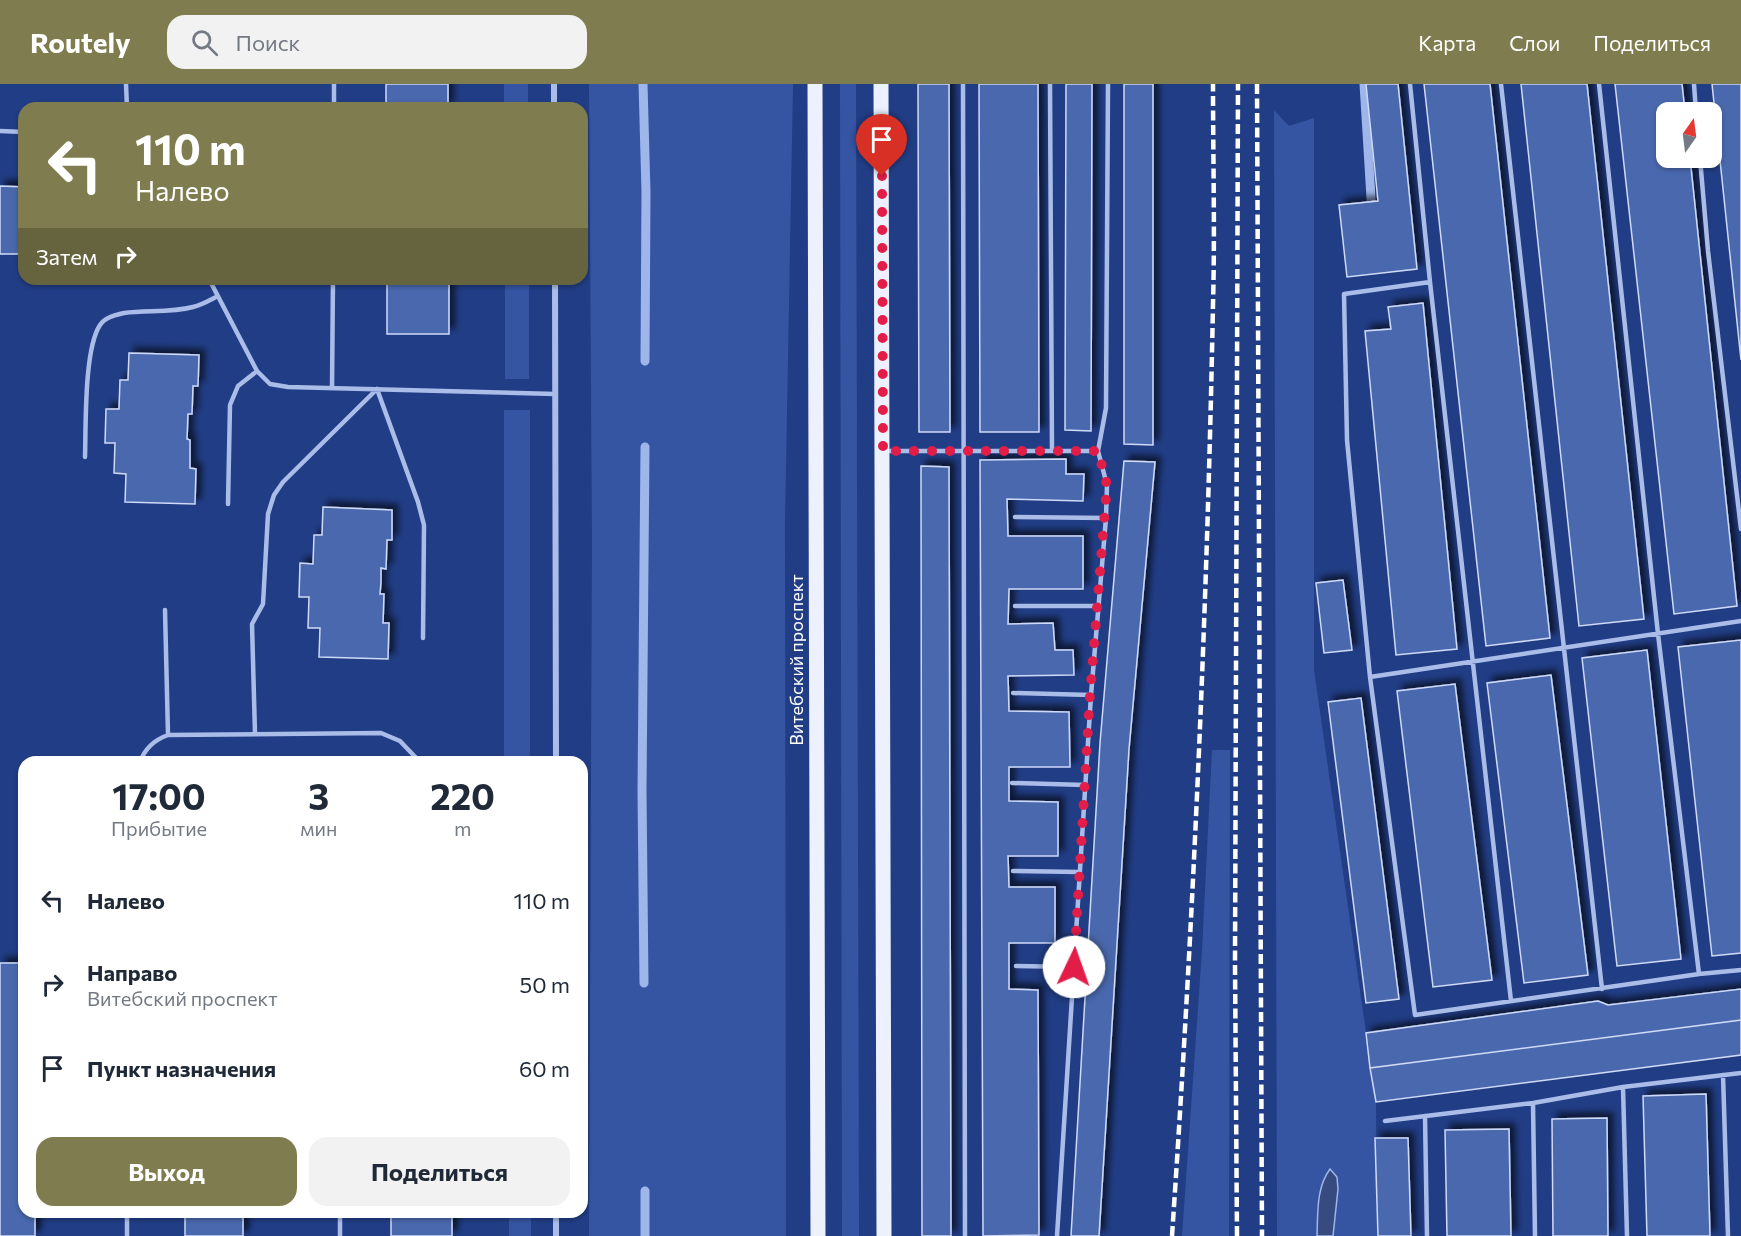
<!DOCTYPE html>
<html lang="ru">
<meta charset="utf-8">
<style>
body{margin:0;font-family:Commissioner,sans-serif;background:#f2f2f3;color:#1f2937;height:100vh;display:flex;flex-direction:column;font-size:22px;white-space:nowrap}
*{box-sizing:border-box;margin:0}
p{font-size:20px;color:#747a83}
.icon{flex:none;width:33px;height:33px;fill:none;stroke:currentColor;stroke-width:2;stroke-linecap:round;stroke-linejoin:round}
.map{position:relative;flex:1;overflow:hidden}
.details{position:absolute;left:18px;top:672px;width:570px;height:462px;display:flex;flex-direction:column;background:#fff;border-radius:18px;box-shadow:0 2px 4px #0004}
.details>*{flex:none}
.banner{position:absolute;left:18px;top:18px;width:570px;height:183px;border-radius:18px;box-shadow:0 2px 4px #0004;background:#7f7d4f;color:#fff;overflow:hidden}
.needle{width:39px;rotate:14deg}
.buttons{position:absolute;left:1656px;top:18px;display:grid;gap:12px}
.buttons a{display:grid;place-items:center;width:66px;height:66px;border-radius:12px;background:#fff;box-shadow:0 2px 4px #0004;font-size:30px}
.pin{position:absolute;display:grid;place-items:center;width:51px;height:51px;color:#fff;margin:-62px -26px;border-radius:50% 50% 50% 0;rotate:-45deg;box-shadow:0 0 6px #0007}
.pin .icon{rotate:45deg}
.me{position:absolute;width:66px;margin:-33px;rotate:3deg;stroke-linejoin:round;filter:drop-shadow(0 0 4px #0008)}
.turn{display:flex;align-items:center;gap:21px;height:126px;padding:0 18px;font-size:27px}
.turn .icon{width:78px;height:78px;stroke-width:2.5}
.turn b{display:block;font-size:42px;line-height:51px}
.then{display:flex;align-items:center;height:57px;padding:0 18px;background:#0003;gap:12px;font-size:22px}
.eta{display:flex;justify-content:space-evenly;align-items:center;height:102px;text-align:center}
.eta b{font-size:36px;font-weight:700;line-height:42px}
.action{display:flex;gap:12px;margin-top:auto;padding:12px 18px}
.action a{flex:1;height:69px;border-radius:18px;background:#7f7d4f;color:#fff;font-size:24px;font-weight:700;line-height:69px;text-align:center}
.action a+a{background:#f2f2f3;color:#1f2937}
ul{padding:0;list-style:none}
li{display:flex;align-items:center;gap:18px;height:84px;padding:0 18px}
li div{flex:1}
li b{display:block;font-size:22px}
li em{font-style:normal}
header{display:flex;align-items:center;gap:36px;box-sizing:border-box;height:84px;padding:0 30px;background:#7f7d4f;color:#fff}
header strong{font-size:28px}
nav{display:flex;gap:33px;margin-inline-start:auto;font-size:21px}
.search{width:420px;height:54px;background:#f2f2f3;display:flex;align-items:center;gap:15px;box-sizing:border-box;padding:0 21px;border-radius:18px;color:#747a83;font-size:22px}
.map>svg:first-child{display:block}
</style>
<header>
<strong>Routely</strong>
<div class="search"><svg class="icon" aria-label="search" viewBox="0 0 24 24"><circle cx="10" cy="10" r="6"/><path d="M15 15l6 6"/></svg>Поиск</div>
<nav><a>Карта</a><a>Слои</a><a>Поделиться</a></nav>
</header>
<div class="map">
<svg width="1741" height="1152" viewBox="0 0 1741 1152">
<defs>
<filter id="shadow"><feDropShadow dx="5.5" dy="-5.5" stdDeviation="3" flood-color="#0009"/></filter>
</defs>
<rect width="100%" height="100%" fill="#213d85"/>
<path fill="#3555a2" d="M504,0H528V24H504Z
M589,0H793L785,438L786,1152H589L592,458Z
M840,0H856L859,1152H842Z
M1274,26L1289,42L1314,34V586L1376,1018L1377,1152H1333L1337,1093L1318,1114L1317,1152H1277Z
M505,195H529V295H505Z
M504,326H530V678H504Z
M1212,666H1230L1229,1152H1182L1202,867Z
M509,1128H531V1152H509Z"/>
<path fill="#374b80" stroke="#9eb6ea" stroke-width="1.5" d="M1330,1085L1337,1093L1338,1105L1333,1152H1317C1318,1129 1316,1104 1330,1085Z"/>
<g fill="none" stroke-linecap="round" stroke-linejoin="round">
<path stroke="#9eb6ea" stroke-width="9" d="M643,0L646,108L645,277
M1364,0L1372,130
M644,899L642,707L645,363
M645,1107V1152"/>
</g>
<path fill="#4a67ad" stroke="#cedaf7" stroke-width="1.5" filter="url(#shadow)" d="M386,0H448V24H386Z
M918,0H949L950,348H919Z
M979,0H1038L1039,348H980Z
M1066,0H1092L1091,347L1065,346Z
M1124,0H1153V361L1124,360Z
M1366,0H1398L1417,185L1347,193L1339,121L1378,117Z
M1424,0H1490L1550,554L1486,562Z
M1521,0H1587L1644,535L1579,542Z
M1615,0H1682L1685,28H1666V74H1690L1737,522L1674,530Z
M1712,0H1741V276Z
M0,102L24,103V170H0Z
M387,195H449V250H387Z
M1423,219L1457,565L1396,571L1365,247L1391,245L1388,223Z
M129,269L199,271L198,302H193L192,330H188L187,355L190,356V384L196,385L195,420L125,418L126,390L114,389L115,359H105L106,325H119L120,296H128Z
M1066,375V390H1084L1083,417L1007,415L1008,452H1083V505H1009L1008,540L1053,539L1055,566H1073L1074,591L1008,592L1009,627L1069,628L1070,683H1009V717L1058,718V772H1008L1009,803H1055V859H1009V905L1038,906L1039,1151L983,1152L980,376Z
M1124,377L1155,378L1129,665L1099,1152H1071L1100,659Z
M921,382L949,383L951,1152H922Z
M323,423L392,426V456H387L386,485L381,484V498L380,510H384L383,539H389L388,575L319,573L320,544H308L309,513H299L300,479L313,480L314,451H322Z
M1343,496L1352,566L1324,569L1316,499Z
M1741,556V869L1712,872L1678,563Z
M1647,566L1681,875L1617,882L1582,574Z
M1551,591L1588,891L1524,899L1487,599Z
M1455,600L1492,896L1433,903L1397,607Z
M1361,614L1399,915L1366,919L1328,618Z
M0,879H24V1128H35V1152H0Z
M1741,905V936L1370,984L1366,949L1598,917L1608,921Z
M1741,936V971L1376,1018L1370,984Z
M1706,1010L1710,1152H1647L1643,1012Z
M1607,1034L1608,1152H1553L1552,1035Z
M1509,1045L1511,1152H1447L1445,1046Z
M1375,1054H1408L1411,1152H1378Z
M185,1128H243V1152H185Z
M391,1128H452V1152H391Z"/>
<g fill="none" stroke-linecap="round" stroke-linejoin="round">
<path stroke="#aabde9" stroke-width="4.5" d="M126,0L127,24
M963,0L965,1152
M1050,0L1052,367
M1410,0L1430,198L1344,210L1347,356L1370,593L1415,931L1699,890L1741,886
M1501,0L1602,905
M1599,0L1658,550L1699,890
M1694,0L1696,28
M334,24V0
M0,47L24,48
M1700,74L1708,167L1741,445
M209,195L257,287L270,300L288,303L555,310
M1430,198L1511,917
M332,304L333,195
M885,367H1098
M85,373C86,342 84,265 100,241C105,233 116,231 124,229C147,226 170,229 193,223C202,221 210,216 218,212
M228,420L230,321L238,302L257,287
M1015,433L1106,434
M1015,522H1097
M165,526L168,651
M1370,593L1741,537
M1013,609L1091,611
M255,650L252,540L263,520L268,430L274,411L283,398L377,305L418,418L424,441L423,554
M140,678C145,664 154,656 168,651L381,649L400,657L420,678
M1012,699L1085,701
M1013,787L1080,788
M1016,882L1074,883
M1723,991L1728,1152
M1623,1003L1627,1152
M1533,1019L1535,1152
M1425,1032L1427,1152
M1385,1037L1533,1019L1623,1003L1741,989
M127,1128V1152
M340,1152V1128
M1057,1152L1091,611L1106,434L1107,401L1098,367L1106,324L1108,0"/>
<path stroke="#aabde9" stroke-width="6" d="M554,0V24
M555,195L556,678
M556,1128V1152"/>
<path stroke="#edf1fe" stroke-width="15" d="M815,0L818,1152
M881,0L884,1152"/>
<path stroke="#fff" stroke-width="4.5" stroke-dasharray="10 4.5" stroke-linecap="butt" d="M1257,0L1262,1152
M1172,1152C1193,842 1207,531 1213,220C1215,147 1213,73 1213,0
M1237,1152L1235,879L1238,0"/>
</g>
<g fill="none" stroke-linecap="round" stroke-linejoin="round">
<path stroke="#e11d48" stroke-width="10" stroke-dasharray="0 18" d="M882,92L883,367H1098L1107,401L1090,611L1074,883"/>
</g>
<g text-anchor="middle" stroke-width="5" stroke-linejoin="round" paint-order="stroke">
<g font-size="18" fill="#fff" stroke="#213d85">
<text transform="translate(797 576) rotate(-90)" y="6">Витебский проспект</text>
</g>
</g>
</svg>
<div class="buttons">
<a><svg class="needle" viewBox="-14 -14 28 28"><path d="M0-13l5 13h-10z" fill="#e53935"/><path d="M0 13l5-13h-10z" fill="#747a83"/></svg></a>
</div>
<div class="pin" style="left:882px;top:92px;background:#d93025"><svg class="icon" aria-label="arrive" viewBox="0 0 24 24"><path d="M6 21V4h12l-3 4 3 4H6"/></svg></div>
<svg class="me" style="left:1074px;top:883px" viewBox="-20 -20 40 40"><circle r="19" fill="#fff"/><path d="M0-13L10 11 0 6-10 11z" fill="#e11d48"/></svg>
<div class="banner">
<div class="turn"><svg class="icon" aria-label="left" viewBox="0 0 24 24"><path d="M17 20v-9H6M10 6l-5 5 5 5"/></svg><div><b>110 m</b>Налево</div></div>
<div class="then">Затем<svg class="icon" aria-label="right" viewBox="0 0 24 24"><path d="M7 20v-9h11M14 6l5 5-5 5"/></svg></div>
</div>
<section class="details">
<div class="eta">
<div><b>17:00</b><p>Прибытие</p></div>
<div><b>3</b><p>мин</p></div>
<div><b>220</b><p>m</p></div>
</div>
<ul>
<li><svg class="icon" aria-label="left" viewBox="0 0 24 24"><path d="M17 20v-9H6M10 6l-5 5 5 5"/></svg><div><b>Налево</b></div><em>110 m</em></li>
<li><svg class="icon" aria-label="right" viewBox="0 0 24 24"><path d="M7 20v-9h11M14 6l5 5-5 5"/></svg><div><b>Направо</b><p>Витебский проспект</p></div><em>50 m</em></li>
<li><svg class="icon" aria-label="arrive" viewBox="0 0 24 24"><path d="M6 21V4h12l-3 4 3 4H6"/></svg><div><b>Пункт назначения</b></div><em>60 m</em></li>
</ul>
<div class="action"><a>Выход</a><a>Поделиться</a></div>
</section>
</div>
